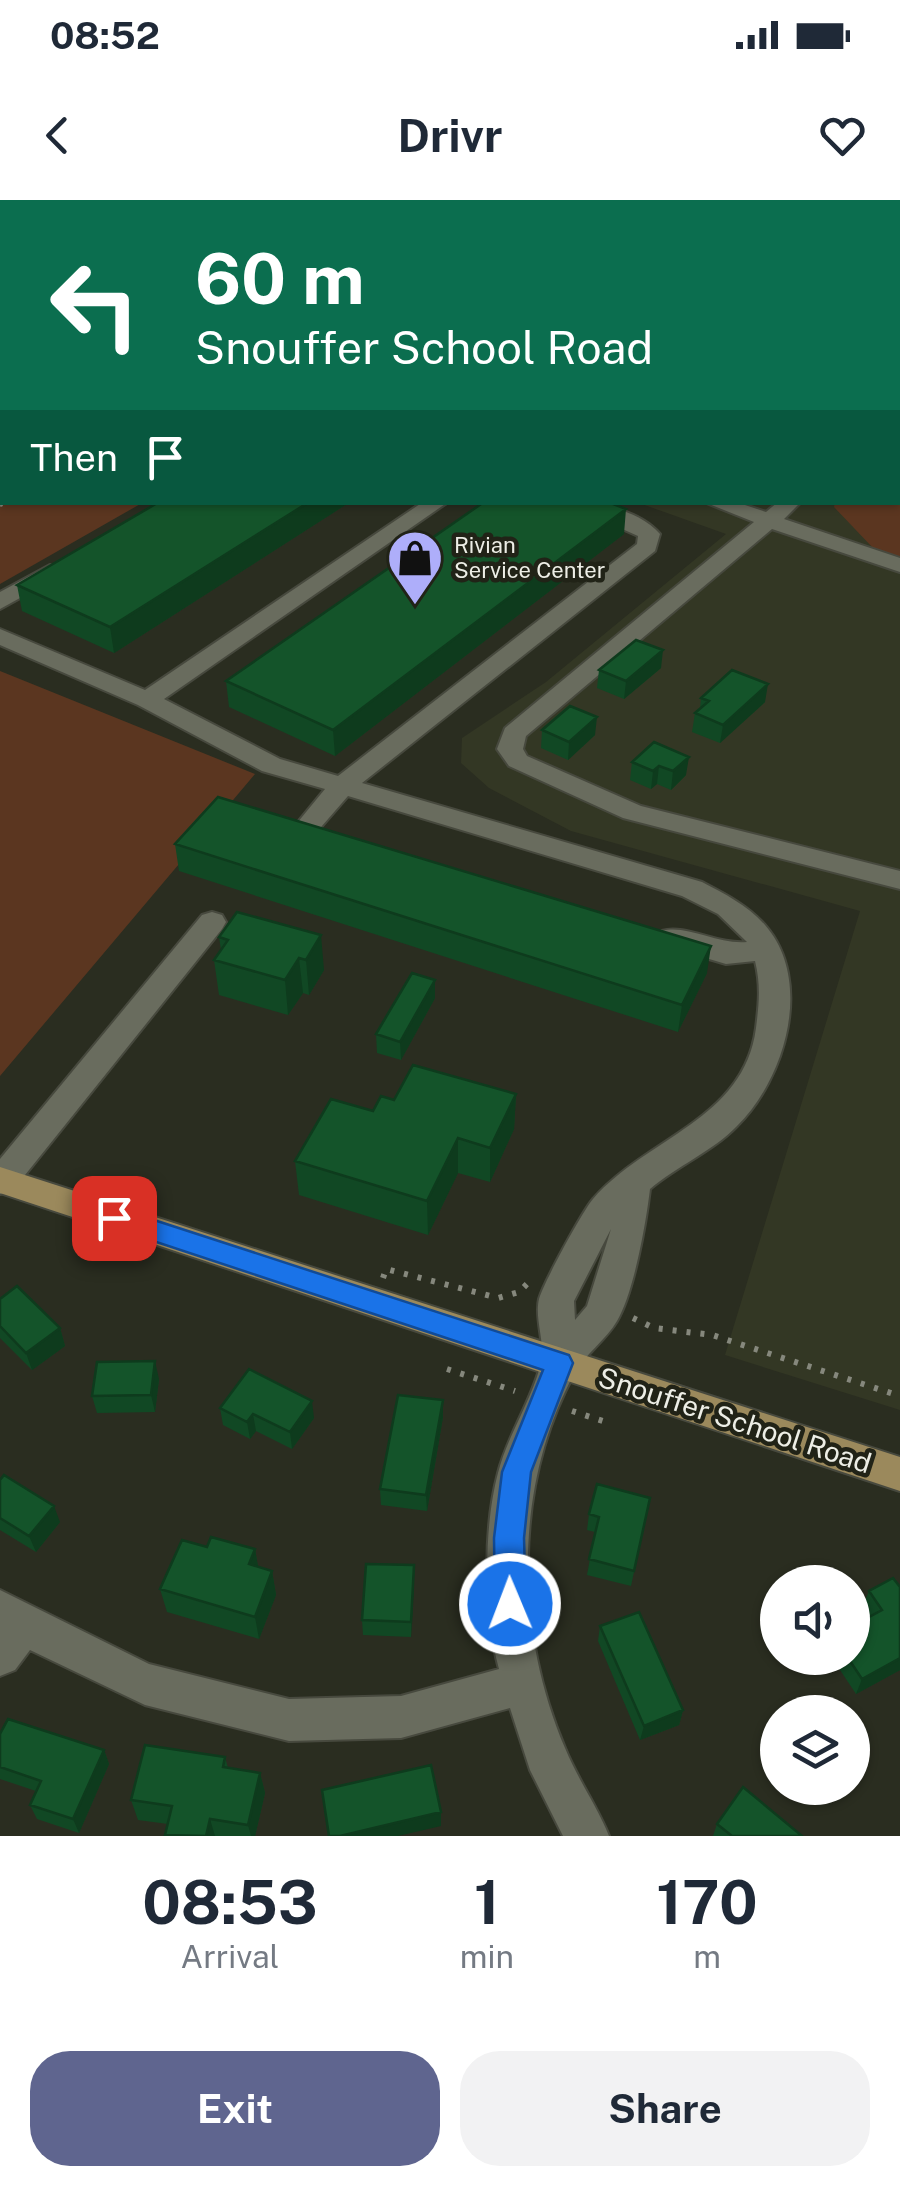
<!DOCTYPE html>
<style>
body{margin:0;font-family:"Public Sans",sans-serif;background:#f2f2f3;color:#1f2937;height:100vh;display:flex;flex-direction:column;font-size:38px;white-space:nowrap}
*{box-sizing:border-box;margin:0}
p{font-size:32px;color:#747a83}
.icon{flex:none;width:55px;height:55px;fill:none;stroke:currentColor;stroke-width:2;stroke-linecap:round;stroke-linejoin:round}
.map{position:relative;height:1636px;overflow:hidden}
.panel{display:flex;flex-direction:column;background:#fff;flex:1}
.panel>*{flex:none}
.banner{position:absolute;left:0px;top:0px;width:900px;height:305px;box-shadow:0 2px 8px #0004;background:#0b6e4f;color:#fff;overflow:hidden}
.fabs{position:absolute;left:760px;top:1365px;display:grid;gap:20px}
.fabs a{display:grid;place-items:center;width:110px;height:110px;border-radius:50%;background:#fff;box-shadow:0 2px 8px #0004;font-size:50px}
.pin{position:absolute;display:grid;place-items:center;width:85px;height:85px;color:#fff;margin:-42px;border-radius:20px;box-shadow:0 5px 15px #0006}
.me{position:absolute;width:110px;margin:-55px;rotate:359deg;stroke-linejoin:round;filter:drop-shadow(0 0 8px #0008)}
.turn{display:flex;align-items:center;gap:35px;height:210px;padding:0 30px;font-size:45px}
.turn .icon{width:130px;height:130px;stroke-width:2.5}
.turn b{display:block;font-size:70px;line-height:85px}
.then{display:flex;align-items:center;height:95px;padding:0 30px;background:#0003;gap:20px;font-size:38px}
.eta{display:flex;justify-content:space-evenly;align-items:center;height:170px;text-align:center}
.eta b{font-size:60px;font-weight:700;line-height:70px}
.action{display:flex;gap:20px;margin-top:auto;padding:20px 30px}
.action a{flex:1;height:115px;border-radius:40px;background:#5f658f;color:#fff;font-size:40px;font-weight:700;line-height:115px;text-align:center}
.action a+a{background:#f2f2f3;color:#1f2937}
.status{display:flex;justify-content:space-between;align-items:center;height:70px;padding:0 50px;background:#fff;direction:ltr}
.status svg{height:28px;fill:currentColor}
header{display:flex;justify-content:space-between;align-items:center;height:130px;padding:0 30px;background:#fff;font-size:45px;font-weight:700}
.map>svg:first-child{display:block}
</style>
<div class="status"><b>08:52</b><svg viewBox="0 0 49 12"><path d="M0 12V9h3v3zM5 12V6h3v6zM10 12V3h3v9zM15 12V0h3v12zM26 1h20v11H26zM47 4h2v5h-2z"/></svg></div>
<header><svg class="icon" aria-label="back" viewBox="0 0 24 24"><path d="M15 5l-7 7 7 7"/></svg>Drivr<svg class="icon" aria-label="heart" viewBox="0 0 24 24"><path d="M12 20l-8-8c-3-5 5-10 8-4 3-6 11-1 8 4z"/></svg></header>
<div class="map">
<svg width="900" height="1636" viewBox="0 0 900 1636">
<rect width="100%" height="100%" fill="#2a2d20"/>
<path fill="#333724" d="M898,152L900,153V1210L725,1155L860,711L571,631L489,588L461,563L462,538L546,482L726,334L639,303L898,302Z"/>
<path fill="#5b3620" d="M475,0H900V18L898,2Z
M898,232H900V358L873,348L834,307L835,303L898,302Z
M10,302H142V303L0,384V305Z
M0,471L255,574L0,876Z"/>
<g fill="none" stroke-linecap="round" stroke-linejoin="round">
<path stroke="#15675d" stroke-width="5" d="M832,2L842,0"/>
<g stroke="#47493e" stroke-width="4">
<path id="minor" d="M188,0H205L207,2H190Z
M353,0H367L369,2H352Z
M0,19L2,20V30L0,29Z
M900,206V218L898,219V207Z
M423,302H448L164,499L280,559L338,576L637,344L638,336L562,302C594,302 637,308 660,334L655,351L362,583L702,682C725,694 747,705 765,725C814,781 785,879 737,926C713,951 677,966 650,989C646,1023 634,1092 617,1121C606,1140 585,1154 574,1174C513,1287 515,1431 565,1548C577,1578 597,1606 609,1636H563L530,1570L510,1508L401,1538L289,1541L145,1505L30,1450L15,1470L0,1476V1390L149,1464L289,1499L401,1496L499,1469C484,1415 483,1329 498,1273C507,1237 530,1203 540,1167C547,1146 534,1120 539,1099C544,1082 582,1012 593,999C647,937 744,920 756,828C759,804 761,785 755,761L726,764L662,745L658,738L662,731C686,724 718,745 747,742L718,714L682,696L348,596L315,634H297L293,628L325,589L262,571L138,505L0,445V429L145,490ZM611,1029L587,1106L575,1120L574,1101Z
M704,302H736L766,312L778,302H801L784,319L900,358V372L772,329L526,536L523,549L527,556L641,606L900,671V689L623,618L509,566L497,549L505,528L754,322Z
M50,365L61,372L58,377L0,409V392Z
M212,712L222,715L226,722L222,729L13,990L0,994V959L202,715Z"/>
</g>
<g stroke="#47493e" stroke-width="4">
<path id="major" d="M0,967L900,1257V1291L0,993Z"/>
</g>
<path stroke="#86887d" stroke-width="2.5" stroke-dasharray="1 5" stroke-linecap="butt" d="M504,2L510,0"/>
<path stroke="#86887d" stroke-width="4" stroke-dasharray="2.5 6" stroke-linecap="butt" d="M0,305L9,302"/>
<path stroke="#86887d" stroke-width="6" stroke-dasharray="4 10" stroke-linecap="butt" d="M383,1078L386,1069L498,1098L519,1092L531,1080
M633,1118L654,1128L712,1135L900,1196
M447,1169L515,1191
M572,1211L603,1221"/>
<use href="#minor" fill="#696c5e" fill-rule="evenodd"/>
<use href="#major" fill="#9b895c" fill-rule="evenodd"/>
</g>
<path fill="#114824" d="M159,302H350L114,453L22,411L17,385Z
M624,334L335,556L229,507L226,481Z
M661,468L624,499L597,488L599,470Z
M701,498L765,502L720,543L692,532L695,513L700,509Z
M542,530L595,535L568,560L541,548Z
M654,542L686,575L671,590L657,584L651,589L630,580L632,562Z
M175,644L707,773L678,832L179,671Z
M237,712L324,770L309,795L303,793L288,815L219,795L214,760L221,750L219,737Z
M435,780V798L401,860L377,853L376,834Z
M516,894L514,929L490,982L458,973L428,1035L299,995L295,961L373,911L394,900Z
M0,1099L60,1128L65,1146L32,1170L0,1138Z
M159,1179L155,1212L97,1213L92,1196Z
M220,1208L314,1218L292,1249L256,1231L250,1239L223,1225Z
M443,1217L427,1311L381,1305L380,1289Z
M0,1280L60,1322L36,1352L0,1330Z
M650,1298L631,1386L587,1375L595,1332L587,1330L589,1314Z
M207,1347L255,1349L258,1367L272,1371L276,1395L259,1439L167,1412L160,1389Z
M414,1381L411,1437L363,1435L362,1420Z
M900,1387V1470L856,1494L832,1458H852L869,1417L862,1407L869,1391Z
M600,1426L683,1510L679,1525L640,1540L598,1441Z
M0,1534L104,1550L109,1564L79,1633L37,1619L30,1605L36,1591L0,1579Z
M225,1557L228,1568L260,1573L265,1593L255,1636H166L168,1624L138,1620L131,1600Z
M717,1624L802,1636H713Z"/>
<path fill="#0e3b1d" d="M309,302H350L114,453L110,427Z
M626,309L624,334L335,556L333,530Z
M663,450L661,468L624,499L626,481Z
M768,484L765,502L720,543L723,525Z
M597,517L595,535L568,560L569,542Z
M689,557L686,575L671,590L673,571Z
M659,566L657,584L651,589L653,571Z
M321,735L324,770L309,795L306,760Z
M711,746L707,773L678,832L682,805Z
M299,758L303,793L288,815L285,780Z
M435,780V798L401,860L400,842Z
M516,894L514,929L490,982V948Z
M458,938V973L428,1035L427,1001Z
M60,1128L65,1146L32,1170L26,1153Z
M155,1161L159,1179L155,1212L151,1195Z
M443,1200V1217L427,1311L426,1295Z
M312,1201L314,1218L292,1249L290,1232Z
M253,1214L256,1231L250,1239L247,1222Z
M54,1306L60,1322L36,1352L29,1336Z
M255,1349L259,1372L249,1364Z
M414,1365V1381L411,1437V1422Z
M272,1371L276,1395L259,1439L255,1417Z
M900,1458V1470L856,1494L862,1479Z
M683,1510L679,1525L640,1540L644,1526Z
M104,1550L109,1564L79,1633L73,1619Z
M260,1573L265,1593L255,1636H251L248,1625Z
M441,1612V1626L398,1636H340Z
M210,1619L215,1636H206Z"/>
<path fill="#14542a" stroke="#0e3b1d" stroke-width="2.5" d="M159,302H309L110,427L17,385Z
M484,302H608L626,309L333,530L226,481Z
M636,440L663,450L626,481L599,470Z
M732,470L768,484L723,525L695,513L709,501L701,498Z
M570,506L597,517L569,542L542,530Z
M654,542L689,557L673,571L659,566L653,571L632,562Z
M218,597L711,746L682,805L175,644Z
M237,712L321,735L306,760L299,758L285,780L214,760L228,740L219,737Z
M412,773L435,780L400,842L376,834Z
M413,865L516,894L490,948L458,938L427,1001L295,961L331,899L373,911L381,896L394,900Z
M17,1086L60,1128L26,1153L0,1126V1099Z
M155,1161L151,1195L92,1196L97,1162Z
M249,1169L312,1201L290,1232L253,1214L247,1222L220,1208Z
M398,1195L443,1200L426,1295L380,1289Z
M4,1275L54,1306L29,1336L0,1318V1280Z
M597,1284L650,1298L634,1371L589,1359L599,1317L589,1314Z
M211,1337L255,1349L249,1364L272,1371L255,1417L160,1389L182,1340L207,1347Z
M366,1364L414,1365L411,1422L362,1420Z
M893,1378L900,1387V1458L862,1479L848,1458H852V1426L882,1410L869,1391Z
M639,1412L683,1510L644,1526L600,1426Z
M8,1519L104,1550L73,1619L30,1605L41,1581L0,1567V1534Z
M145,1545L225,1557L223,1567L260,1573L248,1625L210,1619L206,1636L165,1635L172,1606L131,1600Z
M431,1565L441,1612L340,1636H329L322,1590Z
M743,1587L802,1636H732L717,1624Z"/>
<path fill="#1a73e8" stroke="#114b97" stroke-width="2.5" d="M114,1007L569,1155L573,1163L531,1272L524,1338L526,1404L521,1415L510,1419L500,1415L495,1404L494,1338L502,1272L543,1170L105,1025L102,1018L105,1010Z"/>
<defs>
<g id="shop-pin" transform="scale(2.875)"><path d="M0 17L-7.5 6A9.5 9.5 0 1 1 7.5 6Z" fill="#aeaefa" stroke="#212317"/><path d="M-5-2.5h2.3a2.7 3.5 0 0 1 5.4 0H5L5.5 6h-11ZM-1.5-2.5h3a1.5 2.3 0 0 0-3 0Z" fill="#111"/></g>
</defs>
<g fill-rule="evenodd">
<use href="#shop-pin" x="415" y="358"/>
</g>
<g text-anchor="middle" stroke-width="9" stroke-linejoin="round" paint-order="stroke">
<g font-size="22" fill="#edeee6" stroke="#212317" text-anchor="start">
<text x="454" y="353">Rivian<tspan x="454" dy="25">Service Center</tspan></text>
</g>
<g font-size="28" fill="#edeee6" stroke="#212317">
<text transform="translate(735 1220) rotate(18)" y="10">Snouffer School Road</text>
</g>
</g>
</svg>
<div class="fabs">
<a><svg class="icon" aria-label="sound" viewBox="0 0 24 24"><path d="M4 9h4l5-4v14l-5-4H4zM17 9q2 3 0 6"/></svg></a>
<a><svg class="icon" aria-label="layers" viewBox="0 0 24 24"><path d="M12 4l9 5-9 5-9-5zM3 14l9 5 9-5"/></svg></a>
</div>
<div class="pin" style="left:114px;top:1018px;background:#d93025"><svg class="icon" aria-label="arrive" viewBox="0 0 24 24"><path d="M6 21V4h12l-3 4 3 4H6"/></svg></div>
<svg class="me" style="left:510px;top:1404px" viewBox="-20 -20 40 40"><circle r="17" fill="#1a73e8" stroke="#fff" stroke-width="3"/><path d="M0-11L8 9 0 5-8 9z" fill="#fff"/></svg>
<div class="banner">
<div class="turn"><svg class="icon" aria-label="left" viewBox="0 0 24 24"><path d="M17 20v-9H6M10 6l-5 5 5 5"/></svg><div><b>60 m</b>Snouffer School Road</div></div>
<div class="then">Then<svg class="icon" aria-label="arrive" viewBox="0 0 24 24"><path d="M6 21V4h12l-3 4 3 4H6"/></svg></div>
</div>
</div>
<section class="panel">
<div class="eta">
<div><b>08:53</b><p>Arrival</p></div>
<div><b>1</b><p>min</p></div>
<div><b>170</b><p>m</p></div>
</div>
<div class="action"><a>Exit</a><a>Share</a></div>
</section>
